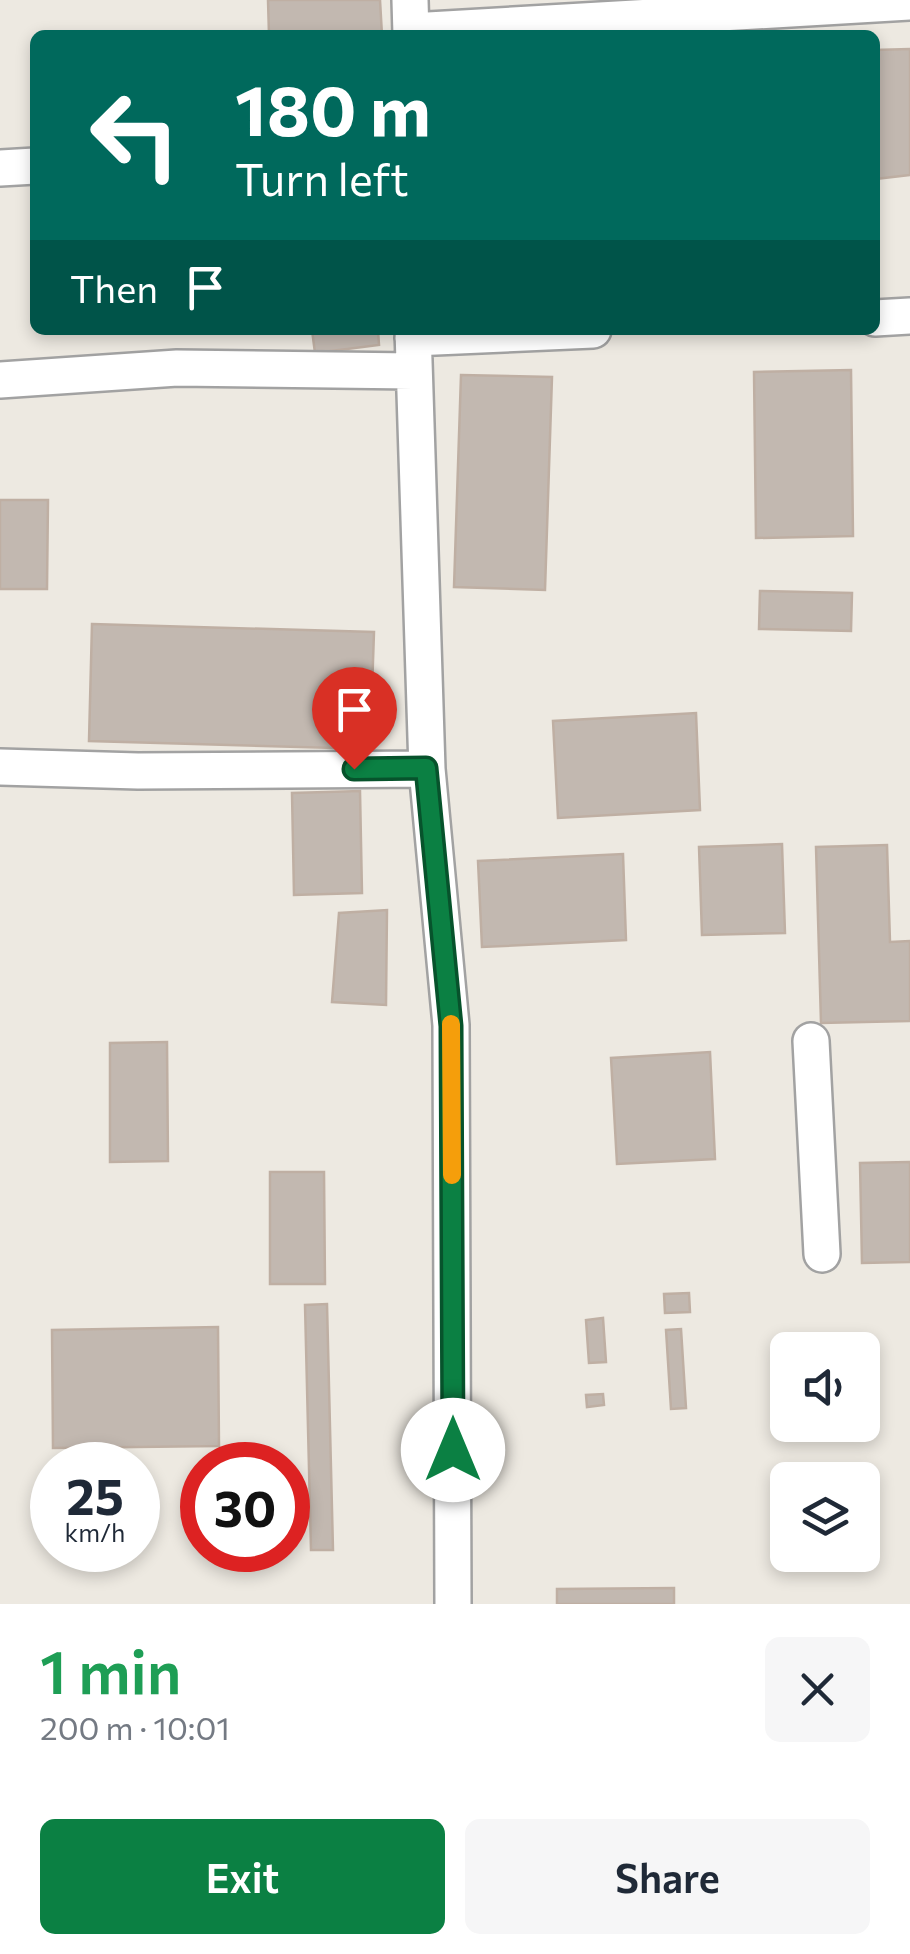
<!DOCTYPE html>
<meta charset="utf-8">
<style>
body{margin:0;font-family:Commissioner,sans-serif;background:#f6f6f7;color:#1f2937;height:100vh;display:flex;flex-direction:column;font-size:38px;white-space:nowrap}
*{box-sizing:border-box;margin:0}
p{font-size:32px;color:#747a83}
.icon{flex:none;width:55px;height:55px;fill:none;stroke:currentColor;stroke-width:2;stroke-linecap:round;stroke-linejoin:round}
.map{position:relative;height:1604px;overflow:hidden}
.panel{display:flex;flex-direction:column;background:#fff;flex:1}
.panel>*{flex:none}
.guide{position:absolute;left:30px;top:30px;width:850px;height:305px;border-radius:15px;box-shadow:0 5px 15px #0003;background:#00695c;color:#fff;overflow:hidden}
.controls{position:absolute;left:770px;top:1332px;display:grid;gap:20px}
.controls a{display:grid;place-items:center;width:110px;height:110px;border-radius:15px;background:#fff;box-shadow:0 5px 15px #0003;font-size:50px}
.speed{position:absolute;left:30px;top:1442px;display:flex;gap:20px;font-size:50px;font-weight:700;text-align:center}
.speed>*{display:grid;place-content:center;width:130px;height:130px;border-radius:50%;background:#fff;box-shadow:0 5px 15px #0003;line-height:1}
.speed small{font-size:25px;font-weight:400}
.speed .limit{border:15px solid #d22;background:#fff;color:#111}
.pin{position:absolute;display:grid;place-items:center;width:85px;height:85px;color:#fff;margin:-102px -42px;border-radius:50% 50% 50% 0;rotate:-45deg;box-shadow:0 0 10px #0007}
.pin .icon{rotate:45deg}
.me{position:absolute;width:110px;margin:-55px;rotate:0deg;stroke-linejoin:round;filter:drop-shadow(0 0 8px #0008)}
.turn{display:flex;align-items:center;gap:35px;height:210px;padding:0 40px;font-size:45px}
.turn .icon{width:130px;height:130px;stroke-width:2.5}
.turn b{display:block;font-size:70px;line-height:85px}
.then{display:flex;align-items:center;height:95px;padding:0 40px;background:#0003;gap:20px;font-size:38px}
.round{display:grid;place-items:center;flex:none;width:105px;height:105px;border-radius:15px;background:#f6f6f7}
.headline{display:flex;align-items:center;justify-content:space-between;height:170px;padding:0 40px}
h1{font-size:60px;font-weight:600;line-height:75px;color:#1e9e55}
.button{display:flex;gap:20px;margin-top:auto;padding:20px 40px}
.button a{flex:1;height:115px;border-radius:15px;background:#0b8043;color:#fff;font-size:40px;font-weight:600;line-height:115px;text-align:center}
.button a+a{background:#f6f6f7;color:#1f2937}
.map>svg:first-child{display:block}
</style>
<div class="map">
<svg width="910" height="1604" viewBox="0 0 910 1604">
<rect width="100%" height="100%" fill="#ede9e1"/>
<path fill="#c2b8b0" stroke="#bfafa3" stroke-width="2.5" d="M268,0H380L382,35H269Z
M910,49V175L875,179V50Z
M312,330H378L379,345L315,353Z
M851,370L853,536L756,538L754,372Z
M461,375L552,377L545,590L454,587Z
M0,500H48L47,589H0Z
M760,591L852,593L851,631L759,629Z
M92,624L374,632L370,749L89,741Z
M696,713L700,810L558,818L553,721Z
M360,791L362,893L294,895L292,793Z
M782,844L785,933L702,935L699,847Z
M887,845L890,942L910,941V1021L821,1023L816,847Z
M623,854L626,940L482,947L478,861Z
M387,910L386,1005L332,1002L339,913Z
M167,1042L168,1161L110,1162V1043Z
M710,1052L715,1159L617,1164L611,1058Z
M910,1162V1262L862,1263L860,1163Z
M270,1172H324L325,1284H270Z
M689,1293L690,1312L665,1313L664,1294Z
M327,1304L333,1550H311L305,1305Z
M603,1318L606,1362L589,1363L586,1320Z
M218,1327L219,1446L53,1448L52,1330Z
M681,1329L686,1408L671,1409L666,1330Z
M603,1394L604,1405L587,1407L586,1395Z
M674,1588V1604H557V1589Z"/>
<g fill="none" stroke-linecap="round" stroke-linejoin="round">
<g stroke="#a2a2a2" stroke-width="40">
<path id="minor" d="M410,0L411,35
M411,31L910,2
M0,168L35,166
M875,318L910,316
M413,330L427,769L451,1025L453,1604
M413,338L593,330
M0,380L177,368L413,371
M0,767L138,771L427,769
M811,1041L822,1254"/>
</g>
<use href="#minor" stroke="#fff" stroke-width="35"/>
</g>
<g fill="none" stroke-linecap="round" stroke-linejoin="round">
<g stroke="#07532c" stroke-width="25">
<path id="route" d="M354,769L426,768L451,1026L453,1450"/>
</g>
<use href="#route" stroke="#0b8043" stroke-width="18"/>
<path stroke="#f59e0b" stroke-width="18" d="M451,1024L452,1175"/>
</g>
</svg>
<div class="controls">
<a><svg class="icon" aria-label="sound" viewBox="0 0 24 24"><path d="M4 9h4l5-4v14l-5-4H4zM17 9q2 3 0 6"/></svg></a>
<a><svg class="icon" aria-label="layers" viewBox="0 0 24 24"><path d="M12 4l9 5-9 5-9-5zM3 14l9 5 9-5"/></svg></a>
</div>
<div class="speed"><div>25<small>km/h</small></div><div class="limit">30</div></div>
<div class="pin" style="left:354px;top:769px;background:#d93025"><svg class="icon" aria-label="arrive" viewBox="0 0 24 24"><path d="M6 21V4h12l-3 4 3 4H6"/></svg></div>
<svg class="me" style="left:453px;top:1450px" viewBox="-20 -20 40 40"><circle r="19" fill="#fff"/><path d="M0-13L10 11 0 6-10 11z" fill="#0b8043"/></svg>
<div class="guide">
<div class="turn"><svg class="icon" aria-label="left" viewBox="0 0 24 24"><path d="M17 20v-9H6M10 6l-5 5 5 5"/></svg><div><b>180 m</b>Turn left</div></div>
<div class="then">Then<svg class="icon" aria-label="arrive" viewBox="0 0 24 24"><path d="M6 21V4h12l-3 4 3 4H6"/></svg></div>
</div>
</div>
<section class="panel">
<div class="headline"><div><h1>1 min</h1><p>200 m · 10:01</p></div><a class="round"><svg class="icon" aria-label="close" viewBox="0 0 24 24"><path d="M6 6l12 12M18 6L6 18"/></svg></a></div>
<div class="button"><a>Exit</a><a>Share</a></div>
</section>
